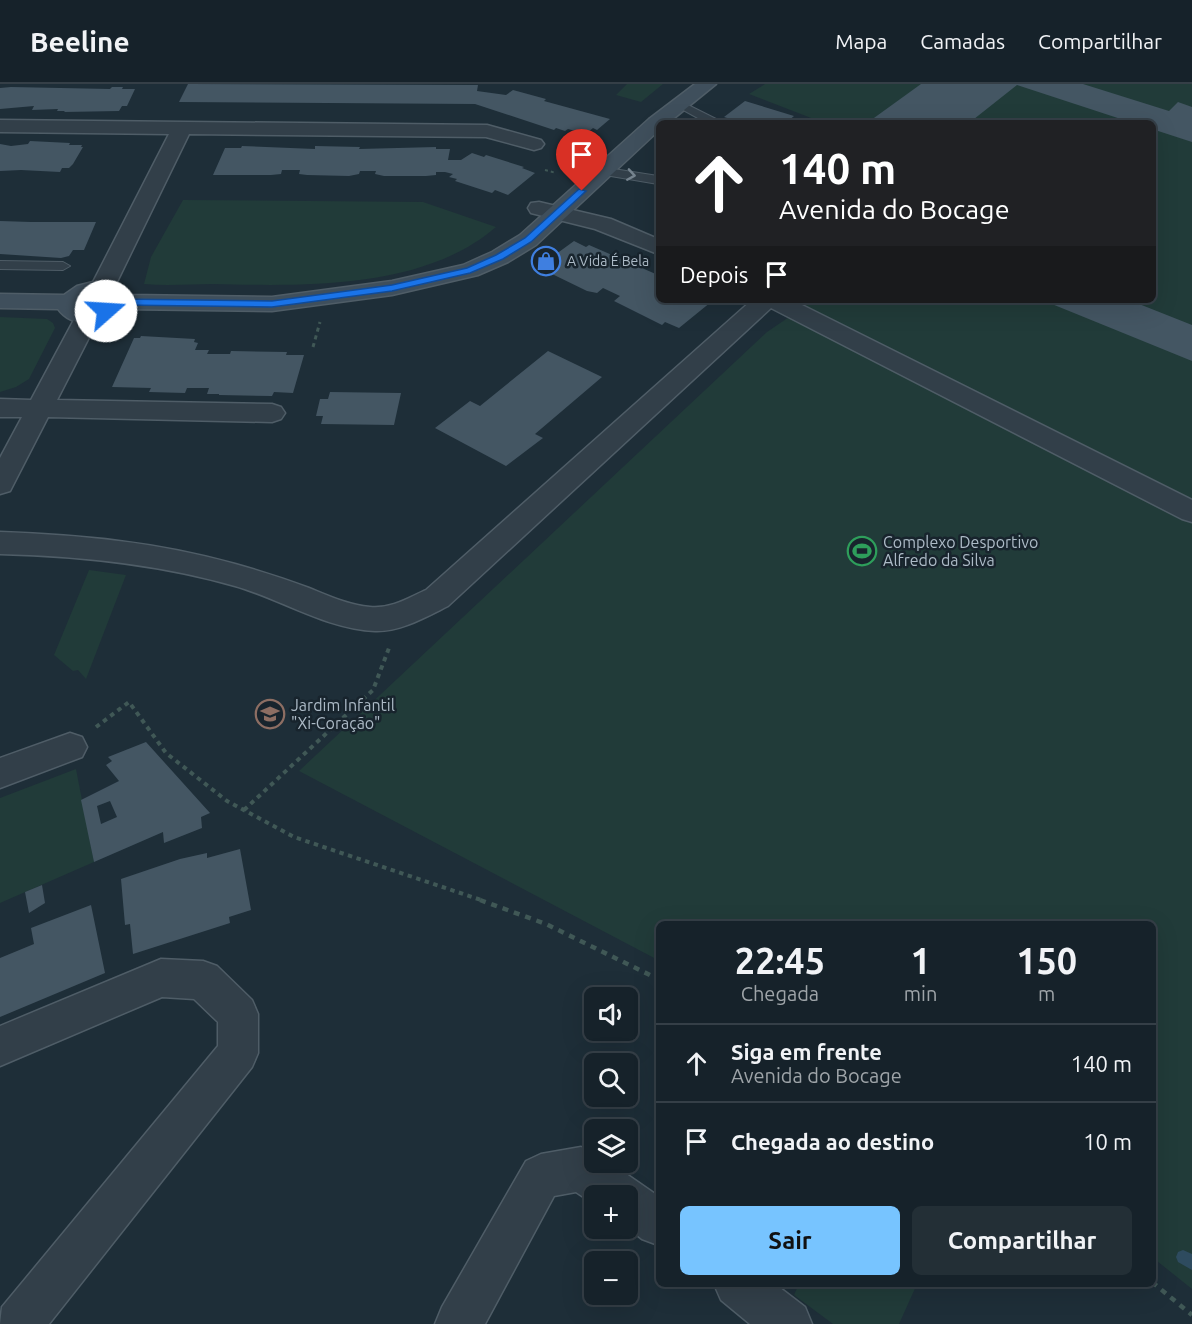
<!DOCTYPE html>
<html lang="pt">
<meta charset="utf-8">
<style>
body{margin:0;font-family:Ubuntu,sans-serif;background:#232f36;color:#f1f3f6;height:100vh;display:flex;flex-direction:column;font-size:22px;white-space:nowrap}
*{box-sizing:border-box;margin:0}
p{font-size:20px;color:#9ea4a8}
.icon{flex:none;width:33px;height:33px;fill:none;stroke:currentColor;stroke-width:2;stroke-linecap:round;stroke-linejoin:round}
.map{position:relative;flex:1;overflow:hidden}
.side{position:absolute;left:656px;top:837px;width:500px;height:366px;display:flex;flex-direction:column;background:#16222a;border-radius:9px;box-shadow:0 6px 24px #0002,0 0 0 2px #353f47}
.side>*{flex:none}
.guide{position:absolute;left:656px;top:36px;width:500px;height:183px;border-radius:9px;box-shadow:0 6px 24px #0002,0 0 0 2px #353f47;background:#202124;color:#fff;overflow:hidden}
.fabs{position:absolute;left:584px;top:903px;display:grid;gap:12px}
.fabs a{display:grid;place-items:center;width:54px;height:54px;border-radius:9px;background:#16222a;box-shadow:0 6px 24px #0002,0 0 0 2px #353f47;font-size:30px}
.pin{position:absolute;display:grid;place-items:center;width:51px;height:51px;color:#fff;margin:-62px -26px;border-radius:50% 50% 50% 0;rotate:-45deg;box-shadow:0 0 6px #0007}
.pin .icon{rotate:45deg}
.me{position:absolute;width:66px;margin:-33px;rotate:71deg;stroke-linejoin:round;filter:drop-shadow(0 0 4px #0008)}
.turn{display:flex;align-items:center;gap:21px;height:126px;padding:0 24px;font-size:27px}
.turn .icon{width:78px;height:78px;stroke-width:2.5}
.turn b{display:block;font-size:42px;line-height:51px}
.then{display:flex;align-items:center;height:57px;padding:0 24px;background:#0003;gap:12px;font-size:22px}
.eta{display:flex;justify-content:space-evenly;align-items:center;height:102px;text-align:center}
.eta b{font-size:36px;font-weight:700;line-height:42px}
.button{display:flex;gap:12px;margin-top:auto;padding:12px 24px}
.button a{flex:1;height:69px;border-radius:9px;background:#77c4ff;color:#111;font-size:24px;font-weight:700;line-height:69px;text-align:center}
.button a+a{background:#232f36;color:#f1f3f6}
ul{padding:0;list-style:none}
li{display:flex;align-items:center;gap:18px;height:78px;padding:0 24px;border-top:2px solid #353f47}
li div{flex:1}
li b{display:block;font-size:22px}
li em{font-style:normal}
header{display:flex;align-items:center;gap:36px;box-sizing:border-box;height:84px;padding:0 30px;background:#16222a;border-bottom:2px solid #353f47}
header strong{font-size:28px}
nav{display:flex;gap:33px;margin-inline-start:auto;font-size:21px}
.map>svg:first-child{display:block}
</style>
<header>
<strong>Beeline</strong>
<nav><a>Mapa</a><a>Camadas</a><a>Compartilhar</a></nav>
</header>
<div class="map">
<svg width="1192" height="1240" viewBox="0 0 1192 1240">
<rect width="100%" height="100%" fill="#1e2e38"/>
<path fill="#213b39" d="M627,0H663L641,18L616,11Z
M765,0H1192V1205L1152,1173V840H658V876L299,687L767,248L814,216H1152V39H824L749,10Z
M183,116L423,118L496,143C423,206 303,202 213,200C190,200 168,202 144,200L151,173Z
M0,233L47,235L53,239L55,244L29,295L16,303L0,308Z
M89,486L126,491L86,595L78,586L73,587L54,571Z
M76,685L94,778L0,819V714Z
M799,1200H917L899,1240H833L794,1211Z"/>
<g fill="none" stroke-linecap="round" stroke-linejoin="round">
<path fill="#2e4b5f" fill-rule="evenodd" d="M1183,1166L1192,1170V1186L1178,1178L1176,1173L1178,1168Z"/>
</g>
<path fill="#445663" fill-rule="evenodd" d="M188,0L478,1L477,7L506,11L513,6L546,15L544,17L610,35L597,46L593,44L586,50L568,45L565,47L556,44L554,46L475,20L179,18Z
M921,0H1083L1169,27L1178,18L1192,23V58L1152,45V39H1133L1017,1L969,39H867Z
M11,3L110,5L112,3H123L122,5H135L127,22H122L119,27L64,28L65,27H57L58,25L32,26L34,22L0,25V4Z
M745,17L794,32L786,39H743L724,33Z
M30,57L70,59L69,61H82L81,63H83L73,80L69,84H62L60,88L21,86L0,87V60L11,62L28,60Z
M242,62L315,65V62L360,63L359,65L436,63V65H450L448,76H461L472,69L484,73L486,71L524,83L522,84L535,89L508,111L495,106L492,109L455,97L457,95L449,93L453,90L445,88H436V91L426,92H384L375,90L376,87H360L359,90L349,92L307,91L299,90L300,86H282L281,90L271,91H213L225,64H241Z
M0,137L31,138H96L84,166H73L69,172L61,174L0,170Z
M574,157L586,163L589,161L658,191V216L711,218L679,244L665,238L662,241L614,217L620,212L603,204L597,209L587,207L550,189L553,187L541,181Z
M1042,216H1129L1192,241V277Z
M141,252L195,255L194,258L198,259L195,266H209L207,270H230L231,267L287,268L286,271H304L293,309L274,308L272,312L219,311V310H207L209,304H187L185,309L149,308L151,304L112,303L134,254H140Z
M548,267L602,293L535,350L543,354L506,382L435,344L470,317L480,322Z
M330,308L401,309L394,341L321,340L323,332H316L320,315H328Z
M146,658L210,729L201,733L202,744L164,759L163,748L94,778L81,716L119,697L106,681L112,677L108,673ZM110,717L117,733L101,740L97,722Z
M240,765L251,826L229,833L230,839L133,870L130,840L125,841L121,795L180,775L207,769V774Z
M42,801L45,819L29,829L25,808Z
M91,821L105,889L0,933V874L34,860L31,844Z"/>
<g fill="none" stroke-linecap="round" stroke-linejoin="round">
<g stroke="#4f5d67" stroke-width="2">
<path id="lane" d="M680,17L720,37L722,39H707L676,22V18Z
M597,68L603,72L601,81L607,84L658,92V100L599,90L589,82L591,72Z
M0,177L63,178L70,182L63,186L0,185Z"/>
</g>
<g stroke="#4f5d67" stroke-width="3">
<path id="street" d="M0,36L487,41L541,56L544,60L541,64L534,66L486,53L189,50L114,204L110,209L102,211L94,209L90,204L169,50L0,48Z
M539,118L611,135L658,155V170L595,145L531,129L528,124L531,119Z
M752,216H792L1192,416V438L1182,435L771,224L448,522C426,533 400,548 375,547C329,546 280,515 235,502C158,480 80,472 0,470V448C80,451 158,458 235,480C260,487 285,495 309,504C329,512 348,521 370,523C391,525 408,514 426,506Z
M88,225L97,227L100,232L57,316L272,320L281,323L285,329L281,335L272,338L48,333L10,407L0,410V374L22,333H0V315L31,316L76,232L79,227Z
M70,649L82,653L87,663L82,673L0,704V674Z
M161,875L203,877L217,882L252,916L258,930V969L252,983L49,1240H0L2,1223L218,962V938L194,915L162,913L0,982V942Z
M581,1063L594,1069V1078H609L658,1112V1161L642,1155L627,1143V1112H594V1120L576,1108L554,1112L485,1240H435L442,1223L526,1077L541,1070Z
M714,1200H775L805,1223L812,1240H750L721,1216Z"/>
</g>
<g stroke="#4f5d67" stroke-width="3">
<path id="secondary" d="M695,0H716L668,39H658V47L536,161L508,178L478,191L392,211L272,227L123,225C106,241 73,246 58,225L0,224V210L64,211L77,202L97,197L124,203L129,211L272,213L392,197L463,181L492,168L520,151L649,35ZM94,211L106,212V216L92,224L82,222L83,218Z"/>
</g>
<path stroke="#405856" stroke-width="2" stroke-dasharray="3 3" stroke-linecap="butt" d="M545,86L556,89"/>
<path stroke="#405856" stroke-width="3" stroke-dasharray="4 4" stroke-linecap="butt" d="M313,263L320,238"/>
<path stroke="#405856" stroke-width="4" stroke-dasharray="4.5 4.5" stroke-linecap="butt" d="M96,643L129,618L166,669L227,717L294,753L484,817
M244,726L373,606L389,564"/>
<path stroke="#405856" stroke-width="4.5" stroke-dasharray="6 6" stroke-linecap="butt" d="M480,816L546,840L658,895
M1152,1198L1192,1231"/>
<use href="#lane" fill="#323f49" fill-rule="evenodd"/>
<use href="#street" fill="#323f49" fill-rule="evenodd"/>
<use href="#secondary" fill="#3f4f5c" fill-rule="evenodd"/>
</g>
<defs><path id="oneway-chevron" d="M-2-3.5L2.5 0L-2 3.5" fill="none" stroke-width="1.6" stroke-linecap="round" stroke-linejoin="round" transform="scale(1.5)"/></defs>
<use stroke="#75838e" href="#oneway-chevron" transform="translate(631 91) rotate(9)"/>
<path fill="#1a73e8" stroke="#114b97" stroke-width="1.5" d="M579,105L586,107L531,158L503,175L470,189L392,207L272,223L120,221L110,230L101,227L117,215L272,217L392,201L467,184L496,171L525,154Z"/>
<defs>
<g id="shop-ring" transform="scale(1.5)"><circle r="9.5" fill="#18242d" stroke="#3f7fe0" stroke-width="1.5"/><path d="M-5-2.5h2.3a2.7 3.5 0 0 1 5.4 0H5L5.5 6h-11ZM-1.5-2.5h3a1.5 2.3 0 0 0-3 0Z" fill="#3f7fe0"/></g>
<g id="stadium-ring" transform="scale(1.5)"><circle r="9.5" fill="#18242d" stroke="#2e9e5b" stroke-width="1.5"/><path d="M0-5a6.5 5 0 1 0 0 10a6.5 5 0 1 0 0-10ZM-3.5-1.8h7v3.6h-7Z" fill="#2e9e5b"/></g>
<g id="school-ring" transform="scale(1.5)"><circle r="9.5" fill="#18242d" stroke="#8d6e63" stroke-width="1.5"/><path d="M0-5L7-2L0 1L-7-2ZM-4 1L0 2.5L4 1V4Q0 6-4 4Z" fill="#8d6e63"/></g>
</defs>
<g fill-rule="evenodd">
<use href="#shop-ring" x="546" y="177"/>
<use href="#stadium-ring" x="862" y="467"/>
<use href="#school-ring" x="270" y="630"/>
</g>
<g text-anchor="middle" stroke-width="5" stroke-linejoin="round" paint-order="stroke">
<g font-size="14" fill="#acbac6" stroke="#18242d" text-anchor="start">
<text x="567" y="182">A Vida É Bela</text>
</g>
<g font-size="16" fill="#acbac6" stroke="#18242d" text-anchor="start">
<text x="883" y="464">Complexo Desportivo<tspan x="883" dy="18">Alfredo da Silva</tspan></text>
<text x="291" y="627">Jardim Infantil<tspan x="291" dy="18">"Xi-Coração"</tspan></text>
</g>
</g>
</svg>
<div class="fabs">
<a><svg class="icon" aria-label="sound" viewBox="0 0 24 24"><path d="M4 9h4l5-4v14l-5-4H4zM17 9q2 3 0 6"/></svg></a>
<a><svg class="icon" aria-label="search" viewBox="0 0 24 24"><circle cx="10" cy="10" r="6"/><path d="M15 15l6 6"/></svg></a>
<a><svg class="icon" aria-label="layers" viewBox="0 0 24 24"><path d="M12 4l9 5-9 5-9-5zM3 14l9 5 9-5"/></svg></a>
<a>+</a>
<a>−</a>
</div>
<div class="pin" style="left:582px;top:107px;background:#d93025"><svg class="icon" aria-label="arrive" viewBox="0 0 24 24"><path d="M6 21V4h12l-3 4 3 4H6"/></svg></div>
<svg class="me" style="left:106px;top:227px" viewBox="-20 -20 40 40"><circle r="19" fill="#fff"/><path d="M0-13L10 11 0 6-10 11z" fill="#1a73e8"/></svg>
<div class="guide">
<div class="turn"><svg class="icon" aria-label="ahead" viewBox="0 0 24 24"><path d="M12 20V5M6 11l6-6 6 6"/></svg><div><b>140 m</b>Avenida do Bocage</div></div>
<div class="then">Depois<svg class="icon" aria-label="arrive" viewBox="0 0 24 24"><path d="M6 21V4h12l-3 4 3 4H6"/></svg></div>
</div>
<section class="side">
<div class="eta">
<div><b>22:45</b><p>Chegada</p></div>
<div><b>1</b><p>min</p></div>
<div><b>150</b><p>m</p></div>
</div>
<ul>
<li><svg class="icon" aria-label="ahead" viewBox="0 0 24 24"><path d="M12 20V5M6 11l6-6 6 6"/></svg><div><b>Siga em frente</b><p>Avenida do Bocage</p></div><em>140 m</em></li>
<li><svg class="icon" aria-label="arrive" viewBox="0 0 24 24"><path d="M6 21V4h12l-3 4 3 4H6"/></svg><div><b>Chegada ao destino</b></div><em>10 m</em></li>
</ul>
<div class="button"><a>Sair</a><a>Compartilhar</a></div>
</section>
</div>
